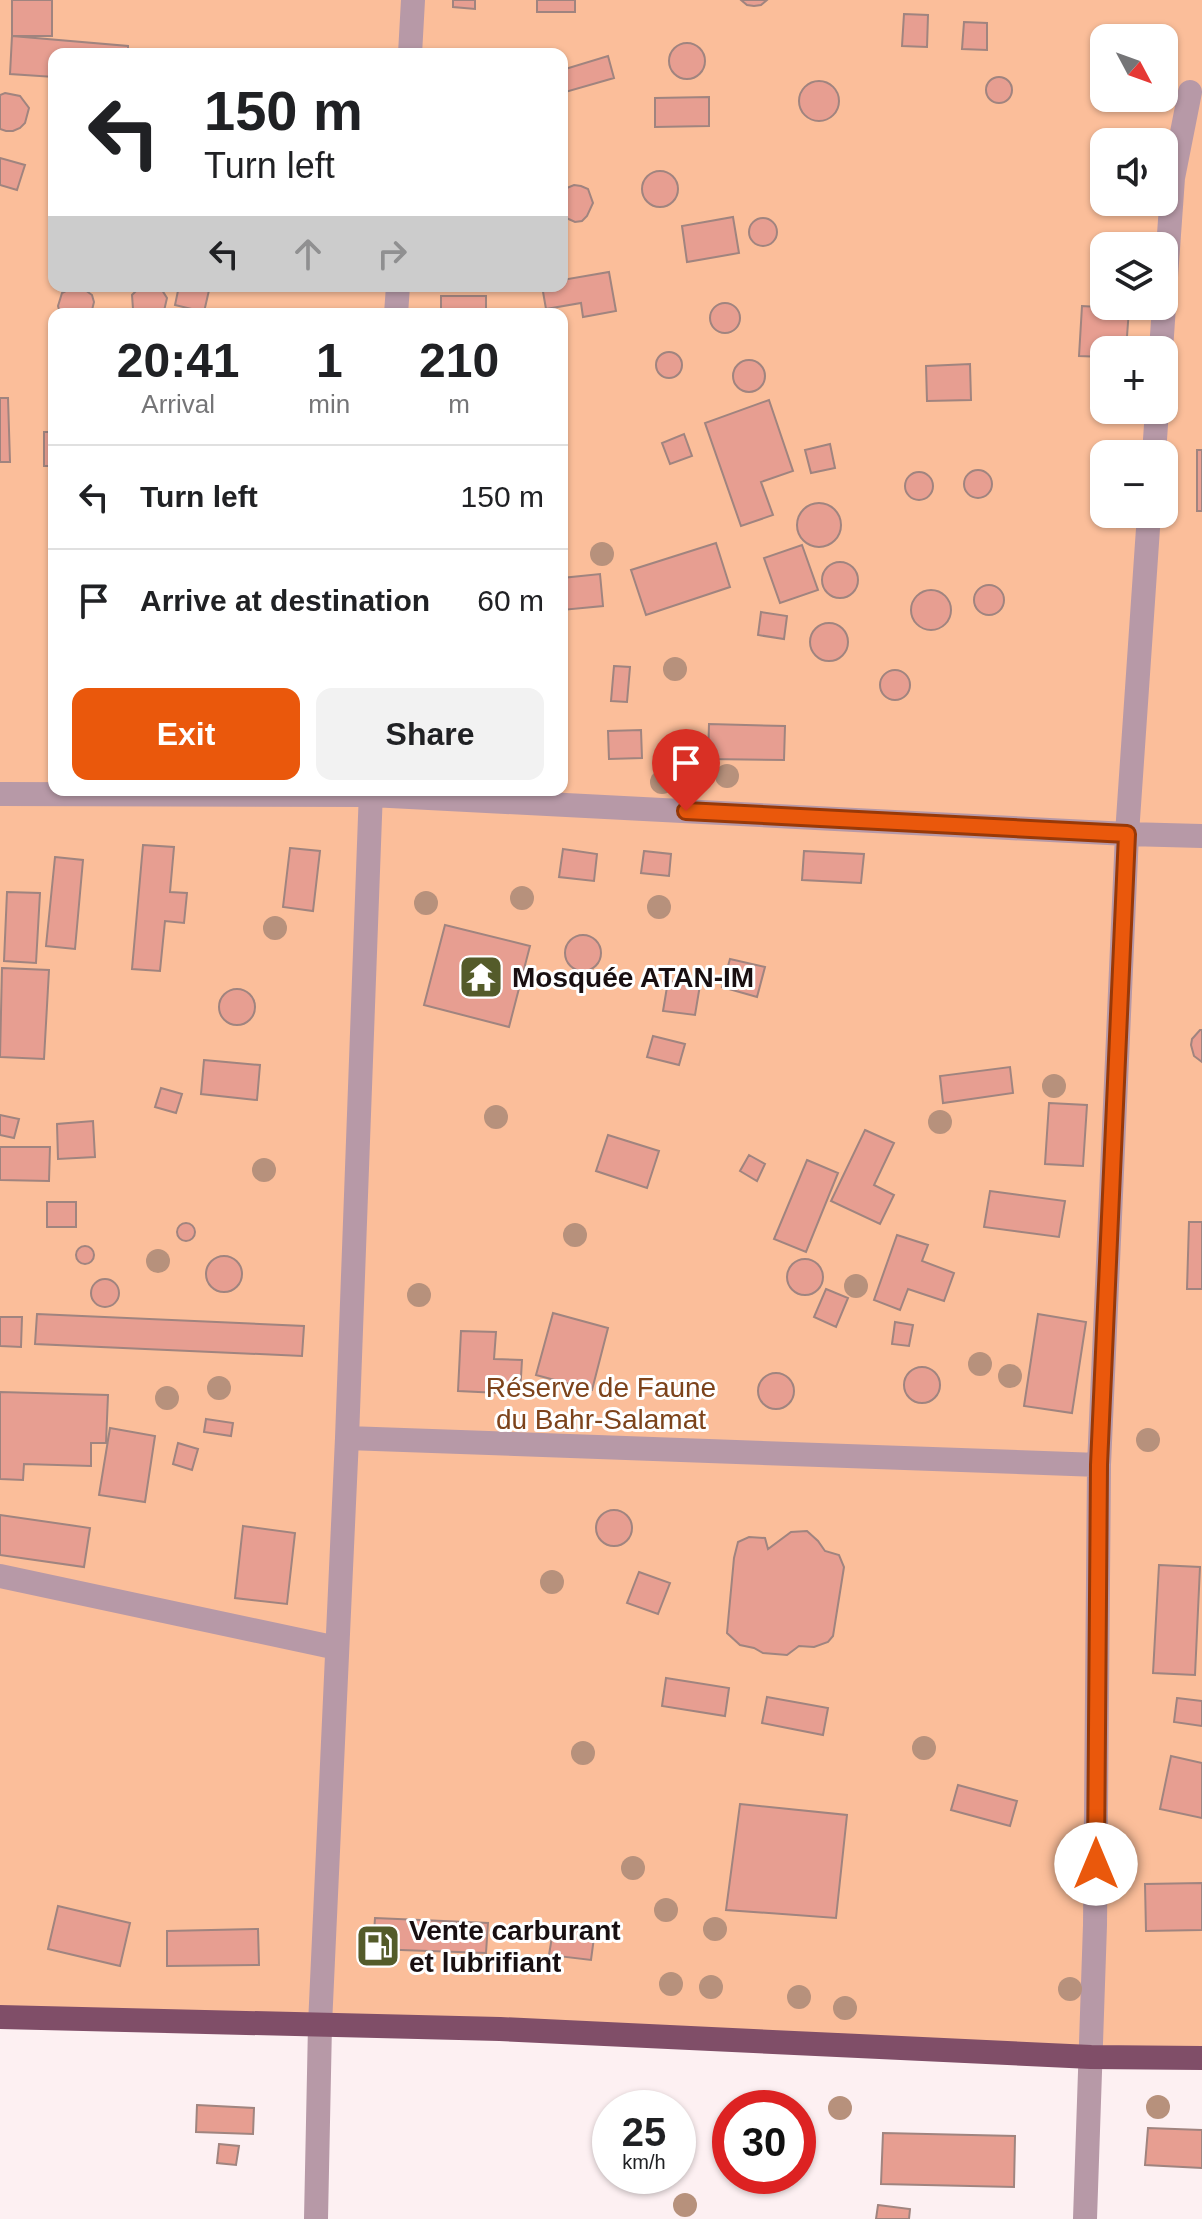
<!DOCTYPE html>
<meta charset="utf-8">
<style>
body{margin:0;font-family:Arial,sans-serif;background:#f2f2f2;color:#202124;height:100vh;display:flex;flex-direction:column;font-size:30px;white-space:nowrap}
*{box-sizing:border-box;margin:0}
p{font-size:26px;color:#757577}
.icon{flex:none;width:44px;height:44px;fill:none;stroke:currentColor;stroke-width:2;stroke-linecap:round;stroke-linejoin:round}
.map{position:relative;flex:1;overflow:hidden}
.drawer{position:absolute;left:48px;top:308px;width:520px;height:488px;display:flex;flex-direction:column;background:#fff;border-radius:16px;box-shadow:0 2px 6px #0004}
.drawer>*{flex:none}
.hud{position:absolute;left:48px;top:48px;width:520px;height:244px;border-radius:16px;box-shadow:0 2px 6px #0004;background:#fff;color:#202124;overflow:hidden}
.needle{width:52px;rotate:131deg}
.tools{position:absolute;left:1090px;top:24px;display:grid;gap:16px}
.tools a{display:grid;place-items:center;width:88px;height:88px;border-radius:16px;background:#fff;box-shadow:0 2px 6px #0004;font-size:40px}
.speed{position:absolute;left:592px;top:2090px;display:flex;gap:16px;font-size:40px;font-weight:700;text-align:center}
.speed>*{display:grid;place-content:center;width:104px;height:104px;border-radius:50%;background:#fff;box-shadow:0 2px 6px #0004;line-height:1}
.speed small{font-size:20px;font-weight:400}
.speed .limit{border:12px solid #d22;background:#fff;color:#111}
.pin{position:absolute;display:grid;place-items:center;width:68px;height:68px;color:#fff;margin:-82px -34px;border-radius:50% 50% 50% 0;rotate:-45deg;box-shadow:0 0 8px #0007}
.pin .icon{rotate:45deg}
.me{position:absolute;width:88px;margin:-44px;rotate:0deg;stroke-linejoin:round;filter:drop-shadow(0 0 6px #0008)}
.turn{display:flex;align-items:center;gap:28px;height:168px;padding:0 24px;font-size:36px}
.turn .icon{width:104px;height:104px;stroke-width:2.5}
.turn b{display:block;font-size:56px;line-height:68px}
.lanes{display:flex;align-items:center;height:76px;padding:0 24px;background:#0003;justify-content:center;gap:40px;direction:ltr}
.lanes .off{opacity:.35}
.eta{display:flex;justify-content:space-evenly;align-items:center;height:136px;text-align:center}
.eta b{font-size:48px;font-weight:600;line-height:56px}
.button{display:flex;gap:16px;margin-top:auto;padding:16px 24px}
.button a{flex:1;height:92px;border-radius:16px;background:#ea580c;color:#fff;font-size:32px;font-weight:600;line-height:92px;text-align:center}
.button a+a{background:#f2f2f2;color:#202124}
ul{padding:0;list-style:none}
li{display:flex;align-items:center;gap:24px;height:104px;padding:0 24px;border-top:2px solid #e0e0e0}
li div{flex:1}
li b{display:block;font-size:30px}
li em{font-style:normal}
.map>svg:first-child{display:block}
</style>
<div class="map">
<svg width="1202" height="2219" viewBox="0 0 1202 2219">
<rect width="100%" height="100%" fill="#fdf0f2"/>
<path fill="#fbbe9a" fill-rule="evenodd" d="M0,0H1202V2058L0,2017ZM1104,38H1164V98H1104ZM54,54H562V286H54ZM1104,142H1164V202H1104ZM1104,246H1164V306H1104ZM54,314H562V790H54ZM1104,350H1164V410H1104ZM1104,454H1164V514H1104Z"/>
<path fill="#e79e91" stroke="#a0847f" stroke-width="2" d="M12,0H52V36H12Z
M453,0H475V9L453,7Z
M537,0H575V12H537Z
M741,0H767L761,5L754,6L747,5Z
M904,14L928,15L927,47L902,46Z
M964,22L987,23V50L962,49Z
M12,36L128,46V54H54V77L10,74Z
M669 61a18 18 0 1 1 36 0a18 18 0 1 1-36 0Z
M608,56L614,78L562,93V70Z
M986 90a13 13 0 1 1 26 0a13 13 0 1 1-26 0Z
M799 101a20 20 0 1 1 40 0a20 20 0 1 1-40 0Z
M5,93L20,96L29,108L25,123L20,128L13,131H6L0,129V95Z
M709,97V126L655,127V98Z
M0,158L25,165L17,190L0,185Z
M642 189a18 18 0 1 1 36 0a18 18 0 1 1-36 0Z
M574,185L581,186L588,189L593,203L587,216L582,221L575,222L562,216V190Z
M733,217L739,253L687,262L682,226Z
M749 232a14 14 0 1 1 28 0a14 14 0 1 1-28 0Z
M609,272L616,311L583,317L581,303L546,309L542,286H562V280Z
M75,286L81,287L92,295L94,302L91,314L60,313L58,306L62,293Z
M141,286L160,287L167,298L164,311L161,314H137L133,309L132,295Z
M179,286H210L204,312L175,305Z
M441,296H486V314H441Z
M710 318a15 15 0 1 1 30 0a15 15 0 1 1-30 0Z
M1082,306L1129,309L1126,350H1104V357L1079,356Z
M656 365a13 13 0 1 1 26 0a13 13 0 1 1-26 0Z
M733 376a16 16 0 1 1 32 0a16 16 0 1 1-32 0Z
M970,364L971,400L927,401L926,366Z
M0,398H8L10,462H0Z
M769,400L793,471L761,482L773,515L741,526L705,423Z
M44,432H54V466H44Z
M684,434L692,456L670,464L662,443Z
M830,444L835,468L811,473L805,450Z
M1197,450H1202V511H1197Z
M964 484a14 14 0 1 1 28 0a14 14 0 1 1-28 0Z
M905 486a14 14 0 1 1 28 0a14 14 0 1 1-28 0Z
M797 525a22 22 0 1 1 44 0a22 22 0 1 1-44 0Z
M716,543L730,587L646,615L631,570Z
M802,545L818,590L780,603L764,558Z
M822 580a18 18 0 1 1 36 0a18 18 0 1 1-36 0Z
M600,574L603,606L562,610V578Z
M974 600a15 15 0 1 1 30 0a15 15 0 1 1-30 0Z
M911 610a20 20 0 1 1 40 0a20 20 0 1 1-40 0Z
M761,612L787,616L784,639L758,635Z
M810 642a19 19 0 1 1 38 0a19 19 0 1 1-38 0Z
M614,666L630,667L627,702L611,701Z
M880 685a15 15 0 1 1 30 0a15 15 0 1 1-30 0Z
M709,724L785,726L784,760L708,759Z
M641,730L642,758L609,759L608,731Z
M143,845L174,847L170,892L187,893L184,923L165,921L160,971L132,969Z
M290,848L320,851L313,911L283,907Z
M563,849L597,854L594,881L559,877Z
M644,851L671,854L669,876L641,873Z
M804,851L864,854L861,883L802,880Z
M55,857L83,860L75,949L46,946Z
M7,892L40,893L36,963L4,961Z
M445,925L530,946L509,1027L424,1005Z
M565 953a18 18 0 1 1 36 0a18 18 0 1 1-36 0Z
M730,959L765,967L757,997L722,987Z
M2,968L49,970L44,1059L0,1057Z
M668,981L700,985L695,1015L663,1011Z
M219 1007a18 18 0 1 1 36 0a18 18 0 1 1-36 0Z
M1200,1030H1202V1062L1194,1056L1191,1045L1192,1039Z
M653,1036L685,1044L679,1065L647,1057Z
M204,1060L260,1065L257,1100L201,1094Z
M1010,1067L1013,1093L943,1103L940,1076Z
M161,1088L182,1094L176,1113L155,1107Z
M1049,1103L1087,1105L1083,1166L1045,1164Z
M0,1115L19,1119L14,1138L0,1135Z
M93,1121L95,1157L58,1159L57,1124Z
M865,1130L894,1143L874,1185L894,1195L880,1224L831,1201Z
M608,1135L659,1151L647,1188L596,1171Z
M0,1147H50L49,1181L0,1180Z
M749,1155L765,1164L757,1181L740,1171Z
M807,1160L838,1173L806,1252L774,1239Z
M990,1191L1065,1201L1059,1237L984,1227Z
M47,1202H76V1227H47Z
M1189,1222H1202V1289H1187Z
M177 1232a9 9 0 1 1 18 0a9 9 0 1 1-18 0Z
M897,1235L928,1245L922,1261L954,1273L944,1301L908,1289L900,1310L874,1300Z
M76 1255a9 9 0 1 1 18 0a9 9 0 1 1-18 0Z
M206 1274a18 18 0 1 1 36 0a18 18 0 1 1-36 0Z
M787 1277a18 18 0 1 1 36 0a18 18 0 1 1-36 0Z
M91 1293a14 14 0 1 1 28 0a14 14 0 1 1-28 0Z
M826,1289L848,1298L836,1327L814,1317Z
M553,1313L608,1328L592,1390L536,1375Z
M37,1314L304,1326L302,1356L35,1344Z
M1038,1314L1086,1322L1072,1413L1024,1406Z
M0,1317H22L21,1347L0,1346Z
M895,1322L913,1325L909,1346L892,1344Z
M461,1331L496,1332L494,1359L522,1360L520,1394L458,1391Z
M904 1385a18 18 0 1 1 36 0a18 18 0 1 1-36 0Z
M758 1391a18 18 0 1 1 36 0a18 18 0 1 1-36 0Z
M0,1392L108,1395L106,1443H91V1466L24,1464L23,1480L0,1479Z
M206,1419L233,1423L231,1436L204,1432Z
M110,1428L155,1436L145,1502L99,1495Z
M178,1443L198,1449L192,1470L173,1464Z
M596 1528a18 18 0 1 1 36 0a18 18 0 1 1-36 0Z
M0,1515L90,1528L84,1567L0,1555Z
M243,1526L295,1533L287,1604L235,1598Z
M807,1531L818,1541L825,1551L839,1555L844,1567L833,1636L828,1642L814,1647L799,1646L787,1655L763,1653L754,1648L740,1645L727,1633L734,1558L738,1542L749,1537L765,1538L768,1549L791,1532Z
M1159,1565L1200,1567L1195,1675L1153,1673Z
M639,1572L670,1583L658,1614L627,1603Z
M666,1678L729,1688L725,1716L662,1706Z
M767,1697L828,1708L823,1735L762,1723Z
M1177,1698L1202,1701V1726L1174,1722Z
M1171,1756L1202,1763V1818L1160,1809Z
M958,1785L1017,1801L1010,1826L951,1810Z
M740,1804L847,1815L836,1918L726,1910Z
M1202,1883V1930L1146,1931L1145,1884Z
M58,1906L130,1923L120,1966L48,1949Z
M375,1918L488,1923L486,1953L373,1949Z
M554,1924L595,1930L591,1960L549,1955Z
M258,1929L259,1965L167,1966V1931Z
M197,2105L254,2108L253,2134L196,2132Z
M1148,2128L1202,2130V2168L1145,2165Z
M883,2133L1015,2136L1014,2187L881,2184Z
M219,2144L239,2146L236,2165L217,2163Z
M878,2205L910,2209L909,2219H876Z"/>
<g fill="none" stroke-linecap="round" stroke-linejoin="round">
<path stroke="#b799a7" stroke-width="24" d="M410,54L413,0
M1164,305L1173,178L1190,92
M396,314L398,286
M1161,350L1164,306
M1154,454L1157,410
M0,794L371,795L1127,834L1202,836
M347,1438L1099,1465
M0,1576L337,1648
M316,2219L320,2025L347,1438L371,790
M1085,2219L1095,1925L1099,1465L1127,834L1149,514"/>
<path stroke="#804e68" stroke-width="24" d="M0,2017L500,2029L1091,2057L1202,2058"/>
</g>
<g fill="#b7917c">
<circle cx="602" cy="554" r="12"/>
<circle cx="675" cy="669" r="12"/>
<circle cx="727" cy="776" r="12"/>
<circle cx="662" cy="782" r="12"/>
<circle cx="522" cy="898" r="12"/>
<circle cx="426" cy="903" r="12"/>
<circle cx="659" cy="907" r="12"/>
<circle cx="275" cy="928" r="12"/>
<circle cx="1054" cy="1086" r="12"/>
<circle cx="496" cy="1117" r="12"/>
<circle cx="940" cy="1122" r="12"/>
<circle cx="264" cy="1170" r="12"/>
<circle cx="575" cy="1235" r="12"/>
<circle cx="158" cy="1261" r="12"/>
<circle cx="856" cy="1286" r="12"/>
<circle cx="419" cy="1295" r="12"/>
<circle cx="980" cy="1364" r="12"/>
<circle cx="1010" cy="1376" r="12"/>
<circle cx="219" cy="1388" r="12"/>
<circle cx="167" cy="1398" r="12"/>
<circle cx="1148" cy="1440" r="12"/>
<circle cx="552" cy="1582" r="12"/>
<circle cx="924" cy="1748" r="12"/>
<circle cx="583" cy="1753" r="12"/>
<circle cx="633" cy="1868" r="12"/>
<circle cx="666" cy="1910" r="12"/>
<circle cx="715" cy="1929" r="12"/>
<circle cx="671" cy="1984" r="12"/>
<circle cx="711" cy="1987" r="12"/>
<circle cx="1070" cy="1989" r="12"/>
<circle cx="799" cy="1997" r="12"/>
<circle cx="845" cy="2008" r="12"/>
<circle cx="1158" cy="2107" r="12"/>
<circle cx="840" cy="2108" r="12"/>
<circle cx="685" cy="2205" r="12"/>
</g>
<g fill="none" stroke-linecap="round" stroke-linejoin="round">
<g stroke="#983908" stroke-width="20">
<path id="route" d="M686,811L1127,834L1099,1465L1096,1864"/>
</g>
<use href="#route" stroke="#ea580c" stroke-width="14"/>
</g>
<defs>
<g id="temple-square" transform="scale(2.3)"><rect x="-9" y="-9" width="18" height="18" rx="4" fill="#545b2a" stroke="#fff"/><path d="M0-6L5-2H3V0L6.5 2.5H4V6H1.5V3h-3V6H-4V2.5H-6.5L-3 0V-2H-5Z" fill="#fff"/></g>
<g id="fuel-square" transform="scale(2.3)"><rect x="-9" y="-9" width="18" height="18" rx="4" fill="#545b2a" stroke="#fff"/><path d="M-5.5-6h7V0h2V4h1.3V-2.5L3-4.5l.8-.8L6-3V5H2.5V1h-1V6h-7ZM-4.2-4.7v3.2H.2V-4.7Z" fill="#fff"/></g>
</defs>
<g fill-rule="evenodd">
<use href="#temple-square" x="481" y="977"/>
<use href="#fuel-square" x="378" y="1946"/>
</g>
<g text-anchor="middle" stroke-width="6" stroke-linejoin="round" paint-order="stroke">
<g font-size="28" font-weight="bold" fill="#190f11" stroke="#fff" text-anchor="start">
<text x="512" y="987">Mosquée ATAN-IM</text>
<text x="409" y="1940">Vente carburant<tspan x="409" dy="32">et lubrifiant</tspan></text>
</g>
<g font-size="28" fill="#7d431b" stroke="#fff">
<text x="601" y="1397">Réserve de Faune<tspan x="601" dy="32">du Bahr-Salamat</tspan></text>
</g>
</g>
</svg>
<div class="tools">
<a><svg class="needle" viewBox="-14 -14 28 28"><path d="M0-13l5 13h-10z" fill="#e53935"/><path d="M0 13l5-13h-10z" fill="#757577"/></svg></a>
<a><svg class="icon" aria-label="sound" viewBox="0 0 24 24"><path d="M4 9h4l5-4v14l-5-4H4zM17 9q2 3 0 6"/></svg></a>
<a><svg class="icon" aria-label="layers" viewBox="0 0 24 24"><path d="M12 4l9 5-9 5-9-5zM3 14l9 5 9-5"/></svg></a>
<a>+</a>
<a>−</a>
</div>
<div class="speed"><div>25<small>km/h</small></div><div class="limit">30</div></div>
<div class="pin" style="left:686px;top:811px;background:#d93025"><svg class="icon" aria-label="arrive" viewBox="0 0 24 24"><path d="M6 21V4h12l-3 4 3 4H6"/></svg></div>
<svg class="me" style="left:1096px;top:1864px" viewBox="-20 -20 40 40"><circle r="19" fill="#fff"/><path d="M0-13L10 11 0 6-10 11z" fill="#ea580c"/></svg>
<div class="hud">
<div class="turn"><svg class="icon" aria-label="left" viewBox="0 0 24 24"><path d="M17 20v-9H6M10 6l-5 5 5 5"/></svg><div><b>150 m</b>Turn left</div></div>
<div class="lanes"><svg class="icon" aria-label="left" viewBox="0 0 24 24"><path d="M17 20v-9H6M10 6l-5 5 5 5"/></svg><svg class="icon off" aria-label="ahead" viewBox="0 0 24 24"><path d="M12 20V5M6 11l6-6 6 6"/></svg><svg class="icon off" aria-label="right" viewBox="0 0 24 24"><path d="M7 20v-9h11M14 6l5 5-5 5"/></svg></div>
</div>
<section class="drawer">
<div class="eta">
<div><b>20:41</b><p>Arrival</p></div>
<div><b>1</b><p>min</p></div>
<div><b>210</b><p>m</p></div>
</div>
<ul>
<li><svg class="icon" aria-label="left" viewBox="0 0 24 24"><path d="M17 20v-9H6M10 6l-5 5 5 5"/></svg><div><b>Turn left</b></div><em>150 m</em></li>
<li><svg class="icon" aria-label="arrive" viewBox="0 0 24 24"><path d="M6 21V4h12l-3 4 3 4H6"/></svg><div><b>Arrive at destination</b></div><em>60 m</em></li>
</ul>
<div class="button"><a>Exit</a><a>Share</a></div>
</section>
</div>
